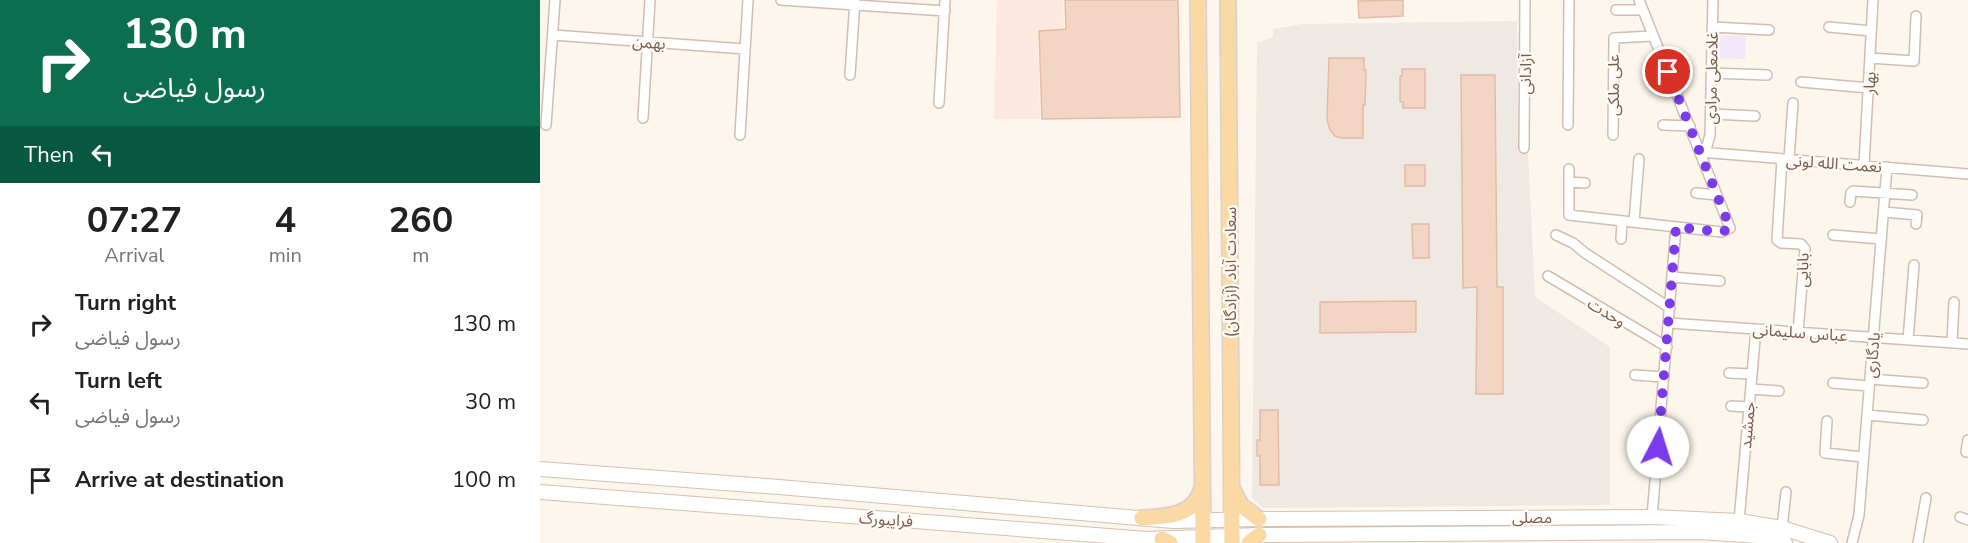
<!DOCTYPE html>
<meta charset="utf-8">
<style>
body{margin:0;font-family:"Nunito Sans","Noto Sans Arabic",sans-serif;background:#f2f2f2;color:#202124;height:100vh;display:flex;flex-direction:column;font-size:22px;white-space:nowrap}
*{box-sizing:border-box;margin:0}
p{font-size:20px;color:#757577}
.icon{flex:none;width:33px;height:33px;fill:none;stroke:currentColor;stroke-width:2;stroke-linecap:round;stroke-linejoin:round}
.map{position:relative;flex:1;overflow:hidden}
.drawer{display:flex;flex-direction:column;background:#fff;width:540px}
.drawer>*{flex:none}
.hud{background:#0b6e4f;color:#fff;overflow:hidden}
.pin{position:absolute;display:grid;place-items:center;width:51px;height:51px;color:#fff;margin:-26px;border:3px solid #fff;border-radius:50%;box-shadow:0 2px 6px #0007}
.me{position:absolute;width:66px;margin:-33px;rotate:5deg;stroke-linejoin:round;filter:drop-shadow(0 0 4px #0008)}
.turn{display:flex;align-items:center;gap:21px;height:126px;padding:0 24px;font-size:27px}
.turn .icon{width:78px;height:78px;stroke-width:2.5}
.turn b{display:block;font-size:42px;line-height:51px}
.then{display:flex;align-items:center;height:57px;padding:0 24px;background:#0003;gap:12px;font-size:22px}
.eta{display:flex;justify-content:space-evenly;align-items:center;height:102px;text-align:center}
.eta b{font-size:36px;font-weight:700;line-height:42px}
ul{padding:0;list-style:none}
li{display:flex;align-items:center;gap:18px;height:78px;padding:0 24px}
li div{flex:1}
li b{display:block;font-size:22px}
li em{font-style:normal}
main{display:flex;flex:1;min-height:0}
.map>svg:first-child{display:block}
</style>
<main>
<section class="drawer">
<div class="hud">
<div class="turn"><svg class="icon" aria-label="right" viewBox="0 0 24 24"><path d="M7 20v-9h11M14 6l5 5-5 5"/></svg><div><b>130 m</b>رسول فیاضی</div></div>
<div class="then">Then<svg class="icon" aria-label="left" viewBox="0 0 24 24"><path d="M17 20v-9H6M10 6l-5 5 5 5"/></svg></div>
</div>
<div class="eta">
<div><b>07:27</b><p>Arrival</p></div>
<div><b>4</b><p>min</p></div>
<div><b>260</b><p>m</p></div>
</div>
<ul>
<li><svg class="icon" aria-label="right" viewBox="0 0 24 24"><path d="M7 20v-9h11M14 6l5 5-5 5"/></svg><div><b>Turn right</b><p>رسول فیاضی</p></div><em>130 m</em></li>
<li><svg class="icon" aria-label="left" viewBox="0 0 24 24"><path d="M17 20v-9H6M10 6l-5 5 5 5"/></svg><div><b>Turn left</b><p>رسول فیاضی</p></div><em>30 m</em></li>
<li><svg class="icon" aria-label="arrive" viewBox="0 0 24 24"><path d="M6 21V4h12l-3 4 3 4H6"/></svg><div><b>Arrive at destination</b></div><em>100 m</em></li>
</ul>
</section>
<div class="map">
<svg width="1428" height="543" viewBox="0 0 1428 543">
<rect width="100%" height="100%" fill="#fdf6ec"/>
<path fill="#fde8e0" d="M457,0H523L524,27L498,30L500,119H454Z"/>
<path fill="#efe9e4" d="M977,21L978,152H988L995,297L1070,347V505L723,508L712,498L717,43L733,37V29L762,24Z"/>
<path fill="#f3e8fa" d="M1178,35L1206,36L1205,59L1177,58Z"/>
<path fill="#f3d5c3" stroke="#e6bba3" stroke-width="1.5" d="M525,0H638L640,117L502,119L499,31L526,29Z
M863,0V16L819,18L818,1Z
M789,58H824V70H826L825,105H823V138H802L795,136L790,130L787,120Z
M862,69H885V108H863V102H860V76H862Z
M921,75H955L957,287H963V394H936L937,287L923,288Z
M865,165H885V186H865Z
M872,224H889V258H873Z
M876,301V332L780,333V302Z
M720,410H738L739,485H720V456H717V440H720Z"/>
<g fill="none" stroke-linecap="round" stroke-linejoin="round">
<g stroke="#d1beb0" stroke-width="12">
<path id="street" d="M241,0L405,11
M1076,10H1103
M1172,27L1229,30
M1289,27L1331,31
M13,35L205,49
M1330,58L1374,61L1376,16
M1171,73L1227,75
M310,75L315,0
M1261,82L1329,88
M399,103L405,0
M1171,114L1215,116
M103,118L110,0
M6,125L15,0
M1028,125L1029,0
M1123,125L1150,126
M200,135L208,0
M1073,135L1074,38L1113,36
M984,148L985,0
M1160,152L1428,174
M1160,152L1167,146L1170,135L1173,0
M1242,159L1237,240L1241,243L1261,244L1265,249L1258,332
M1249,159L1253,103
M1324,165L1333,0
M1029,169V215L1182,232L1190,228L1099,0
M1029,182L1045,183
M1156,193L1177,195
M1310,202L1311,193L1313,191L1372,195
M1344,212L1377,215L1376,224
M1094,222L1099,159
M1016,235L1033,243L1045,253L1130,308
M1293,235L1341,239
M1081,239L1082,221
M1008,276L1127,347
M1132,277L1180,281
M1129,323L1428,344
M1368,340L1374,265
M1412,343L1414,302
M1189,373L1212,374
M1095,375L1124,377
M1330,379L1383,383
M1293,383L1329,386
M1211,389L1239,391
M1191,406L1209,407
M1327,415L1383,420
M1287,421L1285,453L1323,457
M1428,440L1426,452H1428
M1112,517L1136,227
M1420,517L1428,520
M1199,521L1216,329
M1242,528L1246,492
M1312,543L1319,515L1347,167
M1378,543L1386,498"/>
</g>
<g stroke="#d6c0b0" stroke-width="16">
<path id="secondary" d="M0,469L239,487L633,521L719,519L1112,517L1199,521L1242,528L1290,543
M0,492L607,539L719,535L1160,532L1218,536L1245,543"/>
</g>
<g stroke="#dad1cd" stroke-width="18">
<path id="primary" d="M658,0L663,543
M688,0L692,543
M692,488L701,505L719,519
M602,518C626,517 655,516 662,488
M622,539L630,543
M709,543L719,535"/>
</g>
<use href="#street" stroke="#fff" stroke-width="9"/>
<use href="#secondary" stroke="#fff" stroke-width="14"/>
<use href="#primary" stroke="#fbd9a5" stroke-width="15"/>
</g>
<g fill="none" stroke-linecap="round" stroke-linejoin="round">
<path stroke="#7c3aed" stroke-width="10" stroke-dasharray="0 18" d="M1118,447L1136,227L1182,232L1190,228L1128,72"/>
</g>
<g text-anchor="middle" stroke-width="5" stroke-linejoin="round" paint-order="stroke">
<g font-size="16" fill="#7a5c4d" stroke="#fffaf3">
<text transform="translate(109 42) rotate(4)" y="6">بهمن</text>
<text transform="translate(985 74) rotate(-89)" y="6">آزادانی</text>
<text transform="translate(1171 78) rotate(-89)" y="6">غلامعلی مرادی</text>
<text transform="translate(1329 83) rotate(-87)" y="6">بهار</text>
<text transform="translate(1073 85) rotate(-90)" y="6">علی ملکی</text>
<text transform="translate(1294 163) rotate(4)" y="6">نعمت الله لونی</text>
<text transform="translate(1262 270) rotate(-88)" y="6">بابایی</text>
<text transform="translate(690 272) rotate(-90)" y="6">سعادت آباد (آزادگان)</text>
<text transform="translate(1067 312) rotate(31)" y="6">وحدت</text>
<text transform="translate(1260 332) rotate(4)" y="6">عباس سلیمانی</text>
<text transform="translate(1332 355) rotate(-85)" y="6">یادگاری</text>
<text transform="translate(1207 425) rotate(-85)" y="6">جمشید</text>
<text x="992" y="523">مصلی</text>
<text transform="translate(346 519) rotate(4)" y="6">فرایبورگ</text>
</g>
</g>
</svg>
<div class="pin" style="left:1128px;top:72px;background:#d93025"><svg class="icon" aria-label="arrive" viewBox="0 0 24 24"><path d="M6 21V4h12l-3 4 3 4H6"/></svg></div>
<svg class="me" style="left:1118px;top:447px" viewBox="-20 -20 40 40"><circle r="19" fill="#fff"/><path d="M0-13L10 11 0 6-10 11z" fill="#7c3aed"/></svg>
</div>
</main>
